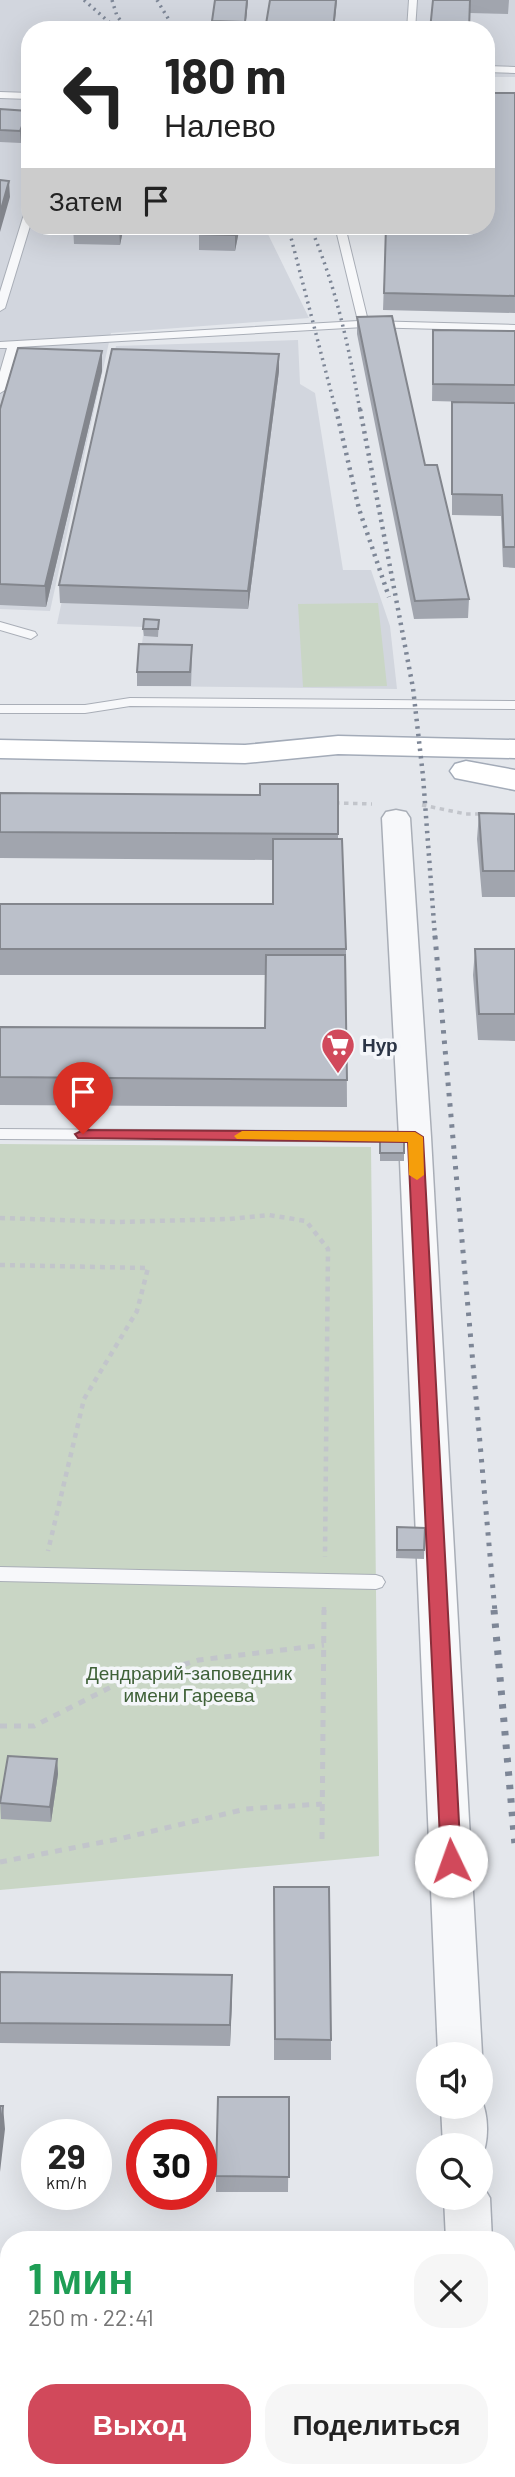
<!DOCTYPE html>
<html lang="ru">
<meta charset="utf-8">
<style>
body{margin:0;font-family:Barlow,sans-serif;background:#f6f6f6;color:#222;height:100vh;display:flex;flex-direction:column;font-size:26px;white-space:nowrap}
*{box-sizing:border-box;margin:0}
p{font-size:23px;color:#767676}
.icon{flex:none;width:38px;height:38px;fill:none;stroke:currentColor;stroke-width:2;stroke-linecap:round;stroke-linejoin:round}
.map{position:relative;flex:1;overflow:hidden}
.drawer{position:absolute;left:0px;top:2231px;width:516px;height:247px;display:flex;flex-direction:column;background:#fff;border-radius:28px 28px 0 0;box-shadow:0 7px 28px #0002}
.drawer>*{flex:none}
.guide{position:absolute;left:21px;top:21px;width:474px;height:214px;border-radius:28px;box-shadow:0 7px 28px #0002;background:#fff;color:#222;overflow:hidden}
.fabs{position:absolute;left:416px;top:2042px;display:grid;gap:14px}
.fabs a{display:grid;place-items:center;width:77px;height:77px;border-radius:50%;background:#fff;box-shadow:0 7px 28px #0002;font-size:35px}
.speed{position:absolute;left:21px;top:2119px;display:flex;gap:14px;font-size:35px;font-weight:700;text-align:center}
.speed>*{display:grid;place-content:center;width:91px;height:91px;border-radius:50%;background:#fff;box-shadow:0 7px 28px #0002;line-height:1}
.speed small{font-size:18px;font-weight:400}
.speed .limit{border:10px solid #d22;background:#fff;color:#111}
.pin{position:absolute;display:grid;place-items:center;width:60px;height:60px;color:#fff;margin:-72px -30px;border-radius:50% 50% 50% 0;rotate:-45deg;box-shadow:0 0 7px #0007}
.pin .icon{rotate:45deg}
.me{position:absolute;width:77px;margin:-38px;rotate:357deg;stroke-linejoin:round;filter:drop-shadow(0 0 5px #0008)}
.turn{display:flex;align-items:center;gap:24px;height:147px;padding:0 28px;font-size:32px}
.turn .icon{width:91px;height:91px;stroke-width:2.5}
.turn b{display:block;font-size:49px;line-height:60px}
.then{display:flex;align-items:center;height:66px;padding:0 28px;background:#0003;gap:14px;font-size:26px}
.round{display:grid;place-items:center;flex:none;width:74px;height:74px;border-radius:28px;background:#f6f6f6}
.summary{display:flex;align-items:center;justify-content:space-between;height:119px;padding:0 28px}
h1{font-size:42px;font-weight:700;line-height:52px;color:#1e9e55}
.button{display:flex;gap:14px;margin-top:auto;padding:14px 28px}
.button a{flex:1;height:80px;border-radius:28px;background:#d1495b;color:#fff;font-size:28px;font-weight:700;line-height:80px;text-align:center}
.button a+a{background:#f6f6f6;color:#222}
.map>svg:first-child{display:block}
</style>
<div class="map">
<svg width="515" height="2477" viewBox="0 0 515 2477">
<rect width="100%" height="100%" fill="#e4e7ec"/>
<path fill="#d2d6de" d="M0,0H515V77H487L486,30H30V226H264L309,318L111,333L50,611L0,609Z
M298,340L300,384L315,393L343,570H371L390,626L397,689L137,686L144,627L57,624L116,346Z"/>
<path fill="#c9d6c5" d="M378,603L387,686L303,687L298,604Z
M0,1144L371,1147L379,1856L0,1890Z"/>
<g fill="none" stroke-linecap="round" stroke-linejoin="round">
<g stroke="#a9aeb7" stroke-width="2">
<path id="lane" d="M409,0H417L415,30H407Z
M486,66L515,67V73L486,72Z
M0,92L30,93V99L0,98Z
M30,208V226L5,308L0,311V292L25,211Z
M335,226H345L368,321L515,325V331L364,327L18,347L5,390L0,393V372L7,348H0V342L358,321Z
M0,622L35,632L37,635L31,639L0,630Z
M130,698L515,701V709L130,706L85,713H0V705H85Z
M0,1129L415,1132L423,1137L415,1142L0,1139Z
M0,1567L376,1575L382,1577L385,1582L382,1587L376,1589L0,1581Z
M0,2333H9V2353H0Z"/>
</g>
<g stroke="#a9aeb7" stroke-width="3">
<path id="street" d="M396,810L406,812L410,818L431,1137L482,2054L481,2055L438,2054L399,1137L382,818L386,812Z
M481,2099C489,2116 489,2142 481,2159V2146H443L441,2107H481Z
M481,2183L490,2198L492,2240H446L444,2198H481Z
M456,2469H504V2477H456Z"/>
</g>
<g stroke="#a3abb8" stroke-width="3">
<path id="primary" d="M338,736L515,740V758L338,754L245,763L0,758V740L245,745Z
M466,761L515,770V790L455,778L450,771L455,764Z"/>
</g>
<path stroke="#c2c5cb" stroke-width="3.5" stroke-dasharray="4.5 4.5" stroke-linecap="butt" d="M335,803L372,804
M422,805L466,814H483"/>
<path stroke="#c2c5cb" stroke-width="4.5" stroke-dasharray="5 5" stroke-linecap="butt" d="M0,1218L117,1222L229,1219L269,1215L306,1221L328,1249L325,1557
M0,1265L148,1268L137,1311L84,1399L48,1551
M324,1612V1604"/>
<path stroke="#c2c5cb" stroke-width="5" stroke-dasharray="7 7" stroke-linecap="butt" d="M0,1726H34L115,1685L199,1660L324,1645
M322,1839L324,1610
M0,1862L119,1839L246,1809L322,1804"/>
<use href="#lane" fill="#f7f8fa" fill-rule="evenodd"/>
<use href="#street" fill="#f7f8fa" fill-rule="evenodd"/>
<use href="#primary" fill="#fff" fill-rule="evenodd"/>
<path stroke="#7d8696" stroke-width="3.5" stroke-dasharray="2 4.5" stroke-linecap="butt" d="M84,0L118,30
M112,0L117,16L128,30
M157,0L175,30
M288,226L336,411
M310,226C336,286 349,347 360,411"/>
<path stroke="#7d8696" stroke-width="4.5" stroke-dasharray="2.5 5" stroke-linecap="butt" d="M336,409L359,509L389,597
M360,409L413,688L423,776L435,937"/>
<path stroke="#7d8696" stroke-width="5" stroke-dasharray="3.5 7" stroke-linecap="butt" d="M435,936L495,1612"/>
<path stroke="#7d8696" stroke-width="7" stroke-dasharray="4.5 9" stroke-linecap="butt" d="M494,1610L515,1845"/>
</g>
<path fill="#a1a5ae" d="M215,0H248L245,30H212Z
M433,0H509L508,14L470,13Z
M515,93V313L383,310L386,226Z
M0,109L29,113L30,109V144H25V132L21,143L0,142Z
M73,226H124L120,245L74,244Z
M240,226L235,251L199,250V234Z
M357,317L425,465L469,599L468,618L414,619L357,334Z
M433,330L515,331V403L432,401Z
M102,351V371L46,607L0,605V409Z
M279,371L248,609L60,603L59,585Z
M452,402L515,403V568L503,567L501,516L452,515Z
M159,620L158,637L144,636L143,629Z
M192,659L191,686H137V672Z
M338,784V839L346,949L347,1107L0,1105V1027L265,1028V975H0V904H273V860L0,858V793L260,795Z
M479,813L515,814V897H482L477,839Z
M475,949H515V1041L478,1040L473,975Z
M380,1137L404,1153V1161H380Z
M397,1527L425,1528L424,1559L396,1558Z
M57,1759L58,1774L51,1822L1,1819L0,1799Z
M274,1887L331,2040V2060H274Z
M0,1972L232,1996L230,2046L0,2043Z
M289,2097L288,2192H216V2176Z"/>
<path fill="#83868d" d="M247,0H248L245,30V22Z
M336,0H337L334,30H333Z
M28,111L29,122L25,126V132L21,143L20,131Z
M9,181L10,197L0,232V213Z
M119,226H124L120,245Z
M237,226H240L235,251V235Z
M102,351V371L46,607L45,586Z
M279,354V371L248,609V591Z
M57,1759L58,1774L51,1822L50,1807Z
M232,1975V1996L230,2046V2025Z
M3,2106L5,2129L0,2172V2131Z"/>
<path fill="#bbc0ca" stroke="#83868d" stroke-width="2" d="M215,0H247L245,22L212,21Z
M270,0H336L333,30H265Z
M433,0H470L469,30H430Z
M486,93H515V296L384,293L386,226H486Z
M0,109L28,111L20,131L0,130Z
M30,109V126H25Z
M0,180L9,181L0,213Z
M201,226H237L235,235L199,234Z
M392,316L425,465H437L469,599L415,601L357,317Z
M433,330L515,331V385L433,384Z
M18,348L102,351L45,586L0,584V409Z
M112,349L279,354L248,591L59,585Z
M452,402L515,403V547H504L502,495L452,494Z
M144,619L159,620L158,629H143Z
M139,644L192,645L190,672H137Z
M260,784H338V834L0,832V793L260,795Z
M479,813L515,814V871H483Z
M273,839H342L346,949H0V904H273Z
M475,949H515V1014H479Z
M266,955H345L347,1080L0,1077V1027L265,1028Z
M380,1137H404V1153H380Z
M397,1527L425,1528L424,1550H397Z
M8,1756L57,1759L50,1807L0,1803Z
M274,1887H329L331,2040L275,2039Z
M0,1972L232,1975L230,2025L0,2023Z
M218,2097H289V2177L216,2176Z
M0,2106H3L0,2131Z
M294,2232V2240H238V2233Z
M0,2404H9V2469H291V2477H0Z"/>
<path fill="#d1495b" stroke="#882f3b" stroke-width="2" d="M83,1130L415,1132L423,1137L461,1861L458,1867L451,1869L444,1867L441,1861L408,1142L78,1138L75,1134Z"/>
<path fill="#f59e0b" d="M242,1131L415,1132L423,1137L424,1175L417,1180L409,1175L408,1142L237,1139L234,1136Z"/>
<defs>
<g id="supermarket-pin" transform="scale(1.75)"><path d="M0 17L-7.5 6A9.5 9.5 0 1 1 7.5 6Z" fill="#d1495b" stroke="#f4f6f9"/><path d="M-6-5.5h2.5l.6 2H6L4.5 2H-2.5L-4.4-4H-6ZM-1.5 3.2a1.3 1.3 0 1 0 .1 0ZM3 3.2a1.3 1.3 0 1 0 .1 0Z" fill="#fff"/></g>
</defs>
<g fill-rule="evenodd">
<use href="#supermarket-pin" x="338" y="1045"/>
</g>
<g text-anchor="middle" stroke-width="7" stroke-linejoin="round" paint-order="stroke">
<g font-size="19" font-weight="bold" fill="#2b3445" stroke="#f4f6f9" text-anchor="start">
<text x="362" y="1052">Нур</text>
</g>
<g font-size="19" fill="#3f6138" stroke="#f4f6f9">
<text x="189" y="1680">Дендрарий-заповедник<tspan x="189" dy="22">имени Гареева</tspan></text>
</g>
</g>
</svg>
<div class="fabs">
<a><svg class="icon" aria-label="sound" viewBox="0 0 24 24"><path d="M4 9h4l5-4v14l-5-4H4zM17 9q2 3 0 6"/></svg></a>
<a><svg class="icon" aria-label="search" viewBox="0 0 24 24"><circle cx="10" cy="10" r="6"/><path d="M15 15l6 6"/></svg></a>
</div>
<div class="speed"><div>29<small>km/h</small></div><div class="limit">30</div></div>
<div class="pin" style="left:83px;top:1134px;background:#d93025"><svg class="icon" aria-label="arrive" viewBox="0 0 24 24"><path d="M6 21V4h12l-3 4 3 4H6"/></svg></div>
<svg class="me" style="left:451px;top:1861px" viewBox="-20 -20 40 40"><circle r="19" fill="#fff"/><path d="M0-13L10 11 0 6-10 11z" fill="#d1495b"/></svg>
<div class="guide">
<div class="turn"><svg class="icon" aria-label="left" viewBox="0 0 24 24"><path d="M17 20v-9H6M10 6l-5 5 5 5"/></svg><div><b>180 m</b>Налево</div></div>
<div class="then">Затем<svg class="icon" aria-label="arrive" viewBox="0 0 24 24"><path d="M6 21V4h12l-3 4 3 4H6"/></svg></div>
</div>
<section class="drawer">
<div class="summary"><div><h1>1 мин</h1><p>250 m · 22:41</p></div><a class="round"><svg class="icon" aria-label="close" viewBox="0 0 24 24"><path d="M6 6l12 12M18 6L6 18"/></svg></a></div>
<div class="button"><a>Выход</a><a>Поделиться</a></div>
</section>
</div>
